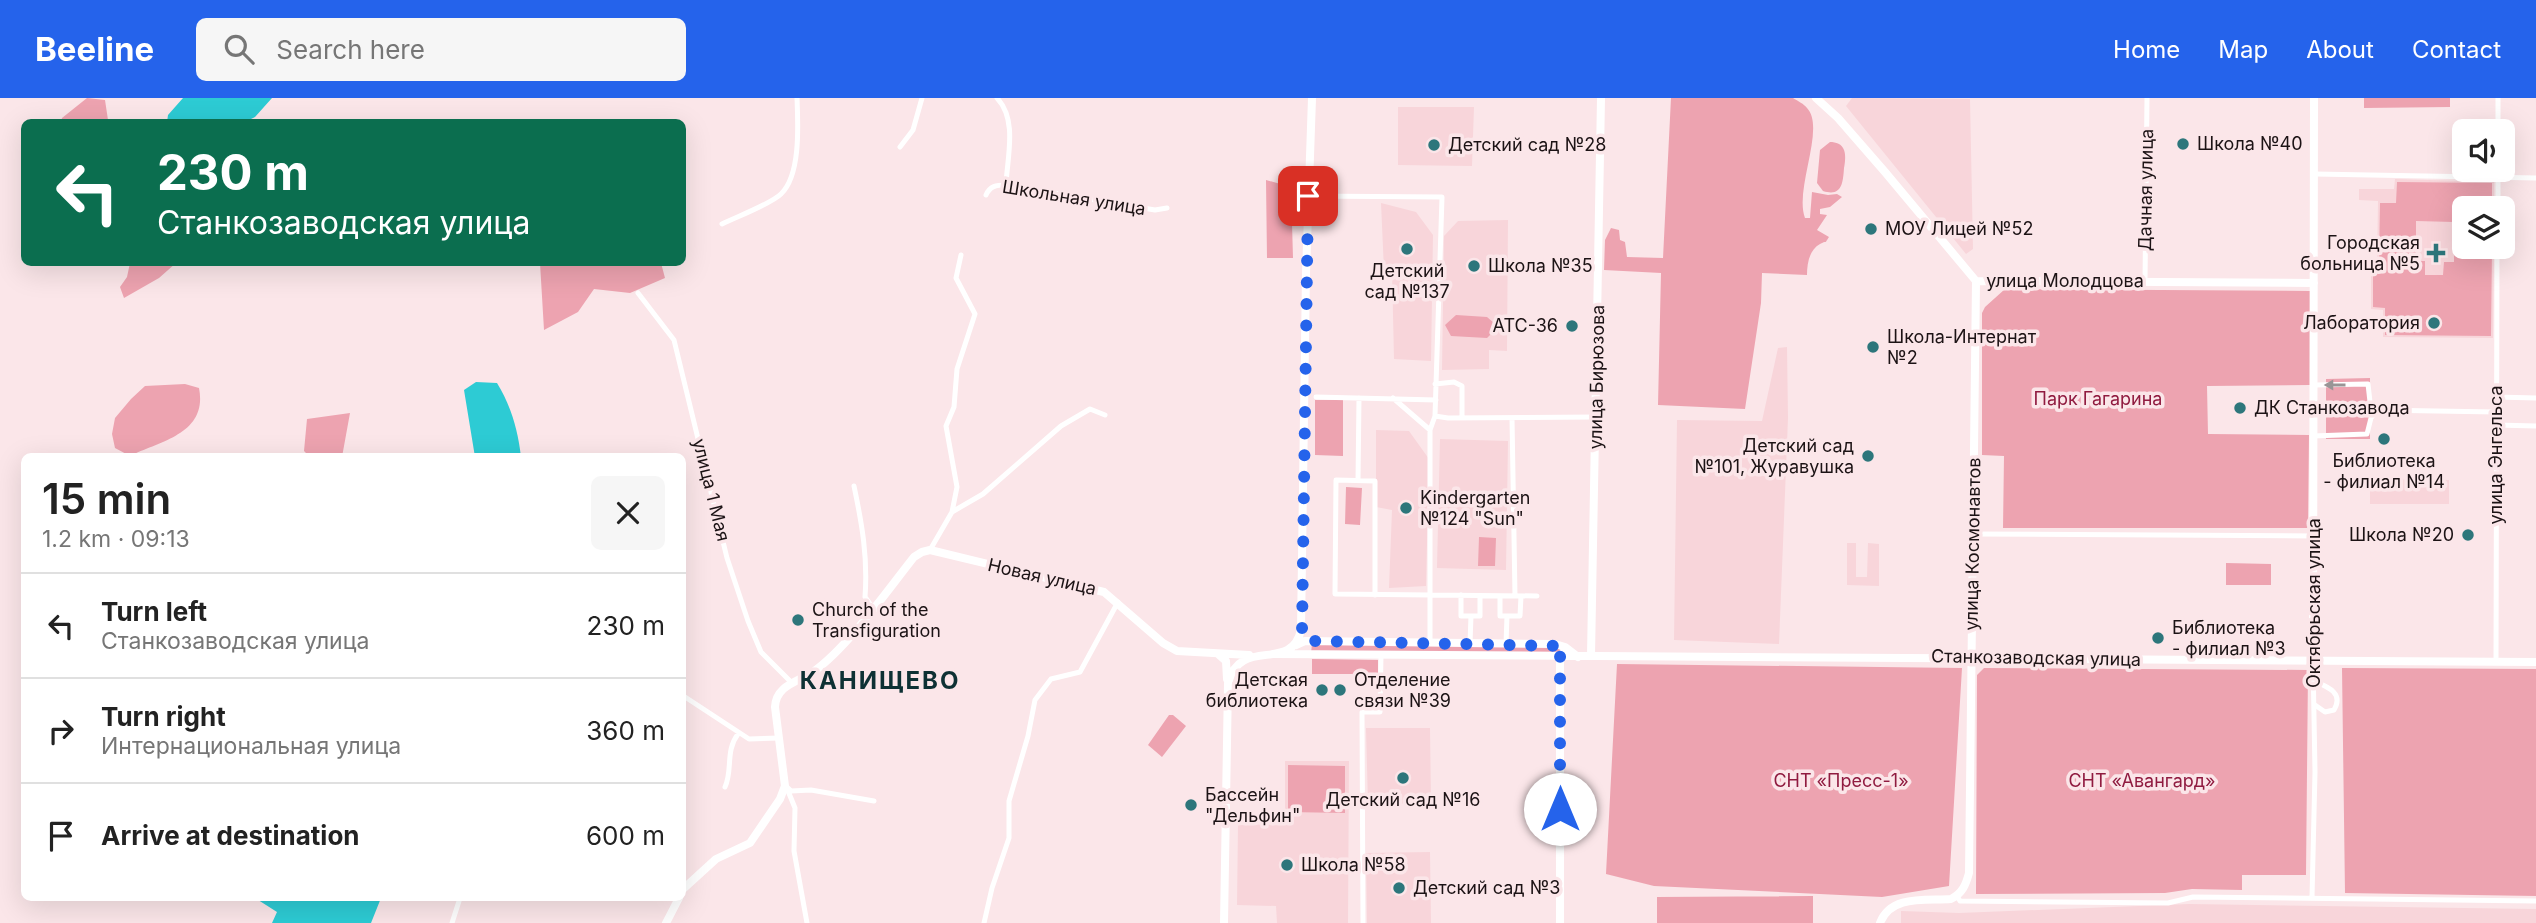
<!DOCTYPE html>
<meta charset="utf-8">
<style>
body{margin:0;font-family:Inter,sans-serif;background:#f6f6f6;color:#222;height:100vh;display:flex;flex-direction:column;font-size:26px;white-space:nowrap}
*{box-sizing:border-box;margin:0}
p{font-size:23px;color:#767676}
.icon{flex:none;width:38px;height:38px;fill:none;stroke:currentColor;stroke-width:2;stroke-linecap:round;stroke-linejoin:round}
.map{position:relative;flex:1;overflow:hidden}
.drawer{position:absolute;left:21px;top:355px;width:665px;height:448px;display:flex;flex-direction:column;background:#fff;border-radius:10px;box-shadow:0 7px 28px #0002}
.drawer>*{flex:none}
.guide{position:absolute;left:21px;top:21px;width:665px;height:147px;border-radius:10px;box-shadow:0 7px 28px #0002;background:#0b6e4f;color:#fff;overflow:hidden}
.fabs{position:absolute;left:2452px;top:21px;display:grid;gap:14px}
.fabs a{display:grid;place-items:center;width:63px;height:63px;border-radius:10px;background:#fff;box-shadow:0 7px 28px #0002;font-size:35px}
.pin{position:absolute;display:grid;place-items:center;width:60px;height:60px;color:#fff;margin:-30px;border-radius:14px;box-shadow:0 4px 10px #0006}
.me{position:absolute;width:77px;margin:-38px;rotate:0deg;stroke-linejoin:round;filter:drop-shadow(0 0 5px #0008)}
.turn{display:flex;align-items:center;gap:24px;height:147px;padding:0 21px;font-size:32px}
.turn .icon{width:91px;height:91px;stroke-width:2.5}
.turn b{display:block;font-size:49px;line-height:60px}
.round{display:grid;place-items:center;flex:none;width:74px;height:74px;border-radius:10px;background:#f6f6f6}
.head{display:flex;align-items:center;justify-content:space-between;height:119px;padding:0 21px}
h1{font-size:42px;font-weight:600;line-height:52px}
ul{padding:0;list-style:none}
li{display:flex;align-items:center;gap:21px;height:105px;padding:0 21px;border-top:2px solid #e0e0e0}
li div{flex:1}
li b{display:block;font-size:26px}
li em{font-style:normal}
header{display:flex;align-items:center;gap:42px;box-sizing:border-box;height:98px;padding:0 35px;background:#2563eb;color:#fff}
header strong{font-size:33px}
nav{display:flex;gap:38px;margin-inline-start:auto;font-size:24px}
.search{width:490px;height:63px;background:#f6f6f6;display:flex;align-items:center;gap:18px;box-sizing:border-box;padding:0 24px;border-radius:10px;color:#767676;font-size:26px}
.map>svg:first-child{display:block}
</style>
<header>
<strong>Beeline</strong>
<div class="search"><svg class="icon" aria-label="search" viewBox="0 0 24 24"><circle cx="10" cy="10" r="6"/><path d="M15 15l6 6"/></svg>Search here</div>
<nav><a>Home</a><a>Map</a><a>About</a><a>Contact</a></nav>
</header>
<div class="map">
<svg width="2536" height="825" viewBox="0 0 2536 825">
<rect width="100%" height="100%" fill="#fbe6e9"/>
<path fill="#f8d5da" d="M1852,0L1970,1L1973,151L1966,156L1846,8Z
M1398,9H1474L1472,68L1398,67Z
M2395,81L2494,84V110H2464V149H2494L2493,240L2383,239V212L2371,211V162H2377L2378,103L2359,102V91H2394Z
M1381,105L1416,114L1433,137L1431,263L1394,261L1392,172H1384Z
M1508,122L1507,253L1489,252V271L1442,272L1444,138L1458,123Z
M1787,249L1788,320L1779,546L1674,542L1677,322L1762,323L1778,250Z
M1376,332L1409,333L1429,361L1426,488L1389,490L1392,412L1376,409Z
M1440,341L1508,343L1506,472L1437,470Z
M2370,381L2449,382V406H2370Z
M1847,445H1856V479H1867L1868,445L1879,446V488L1847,487Z
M1366,630H1430L1431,705L1368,706Z
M1285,663H1349L1348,825H1277L1276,808L1237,807L1238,727L1285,726Z
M1430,754L1431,825H1367L1366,755Z
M2189,806L2536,811V825H1901V813L1959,815Z"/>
<path fill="#eda3b0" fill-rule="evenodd" d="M87,0L105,2L108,22L106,24H61L62,20Z
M1671,0H1793C1798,3 1804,6 1807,10C1826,30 1794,91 1805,120H1810L1812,94L1828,97L1837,96L1842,99L1830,109L1820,111V116L1827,117L1817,132L1829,139C1823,148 1829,141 1820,146C1809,152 1807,166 1807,177L1762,175L1761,205L1745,311L1658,307L1661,175L1604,172L1605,142L1611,130L1619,132L1620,142L1625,144L1627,159L1663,160Z
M2364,0H2450V9L2364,10Z
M1830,44C1836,44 1842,46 1844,52C1846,57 1845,65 1844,70C1843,85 1842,99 1823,93L1817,85L1820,52Z
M1266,82L1291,89L1293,160H1267Z
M2397,84L2492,85V110H2464V149H2492L2491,238L2385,237V210L2373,209V164H2379L2380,105H2396ZM2416,123L2454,124V164H2444L2443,177H2425V163H2416Z
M130,165V164L176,165L159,180L124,200L120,189L127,179Z
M540,165H661L665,180L630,195L594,191L578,214L544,232Z
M2005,191L2310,193V287L2207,288L2208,336L2309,337L2308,430H2003L2004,358L1982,357V215L1985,209Z
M1456,217L1487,219L1494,225V233L1487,240L1451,238L1445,227Z
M2370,280V341H2326V281Z
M185,286L199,290C208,336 160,343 130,358L115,350L112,336L115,320L131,301L145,288Z
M1315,302H1343V358L1315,357Z
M350,315L342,359H310L304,353L307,321Z
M1346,389L1362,390L1360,427L1345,426Z
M1479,439L1496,440L1495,468H1478Z
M2226,465L2271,466V487H2226Z
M1312,546L1560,549V556L1311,555Z
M1312,561L1378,562V576H1312Z
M1617,566L1962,570L1949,788L1882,799L1654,788L1606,776Z
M1984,570L2308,572L2306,777H2242V792L2192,791L2165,795L1976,796L1977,577Z
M2342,570L2536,571V798L2345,795Z
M1169,617H1173L1186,628L1162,659L1148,647Z
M1288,667L1345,668V715L1288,714Z
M1813,798V825H1657V799Z"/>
<path fill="#2dcbd4" d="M183,0H272L255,19L245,24H167L168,17Z
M476,284L497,285C511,308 518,332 521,359H475L464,292Z
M255,800H381L371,825H272L277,814Z"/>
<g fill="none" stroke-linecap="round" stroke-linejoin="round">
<path stroke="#fff" stroke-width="5" d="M997,0C1018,22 1007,60 1006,87
M2498,33V0
M900,49L913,32L922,0
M2315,76L2536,80
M986,97C990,88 996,87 1006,87L1155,112L1167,110
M1308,98L1442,99L1435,318L1430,332V544
M2498,110V72
M722,126C736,119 771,106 781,96C801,77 798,26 797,0
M2145,183L2147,0
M638,195L674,242L727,460L748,523L761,554L792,585
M1435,286L1454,284L1462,288V320
M1316,299L1436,302
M2496,299L2536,300
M1393,300L1430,332
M2377,312L2496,314
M1435,318L1448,320L1596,319
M1512,320L1515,498
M2496,327L2536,328
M2313,338L2367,336L2371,320L2377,312L2370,304L2368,286L2314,287
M1358,383L1359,300
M854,388C862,426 868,460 865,499L873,510
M952,414L957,389L946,328L954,309L957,271L975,216L956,180L961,157
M1973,436L2313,438
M930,452L952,414L983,396L1061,328L1090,311L1105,317
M1375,497V383L1336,382L1335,496L1537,498
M1461,497V518H1471
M1500,498V518H1507
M1470,545L1471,518H1480V498
M1506,546L1507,518H1520L1521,498
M2496,564L2497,149
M2314,583C2328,589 2344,595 2334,612L2325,614L2315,607
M682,597L749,641L779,640
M786,688L795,710L794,753L807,825
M725,689C733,672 725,653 738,636
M788,690L791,693L811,692L874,703
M1957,798L1960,803L2168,805L2193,799L2536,803
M2312,799L2315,674L2313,563
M452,825L460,800
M984,825L992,790L1009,740V703L1028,638L1035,602L1051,581L1080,574L1118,504
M1363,825L1362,614H1380L1381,557"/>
<path stroke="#fff" stroke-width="8" d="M1816,0L1838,20L1885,74L1976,183L2314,185
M1296,547L1305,543L1555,546L1565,549L1578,559
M1218,556L1226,563L1227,581
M1276,556L2536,564
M1591,558L1601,0
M2313,563L2314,0
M682,792L716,761L750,745L780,701L785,688L775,609C776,587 798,584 813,574C848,549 887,493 914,459L922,454L930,452L1104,494L1163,545L1177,553L1249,557
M666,825L679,800
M1224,825L1228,585C1241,537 1291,576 1301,532L1306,175L1312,0
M1560,825V559L1562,556
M1880,825C1891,796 1927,803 1951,801C1963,795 1966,786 1969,775L1976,183"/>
</g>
<defs><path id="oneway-solid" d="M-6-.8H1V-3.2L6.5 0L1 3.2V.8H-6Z" transform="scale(1.75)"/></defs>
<use fill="#999596" href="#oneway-solid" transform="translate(2335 287) rotate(180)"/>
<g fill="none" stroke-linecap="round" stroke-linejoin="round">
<path stroke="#2563eb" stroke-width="12" stroke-dasharray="0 21.6" d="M1308,98L1302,534L1304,539L1312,543L1562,548L1564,552L1560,559V711"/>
</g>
<g fill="#2d767b" stroke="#fbe6e9" stroke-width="2.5">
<circle cx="2183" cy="46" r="7"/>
<circle cx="1434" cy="47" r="7"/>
<circle cx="1871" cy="131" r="7"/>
<circle cx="1407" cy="151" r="7"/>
<path d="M2432.5 144.5h7v7h7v7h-7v7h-7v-7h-7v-7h7z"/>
<circle cx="1474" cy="168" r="7"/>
<circle cx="2434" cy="225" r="7"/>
<circle cx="1572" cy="228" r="7"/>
<circle cx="1873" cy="249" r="7"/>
<circle cx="2240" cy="310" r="7"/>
<circle cx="2384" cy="341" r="7"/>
<circle cx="1868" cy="358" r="7"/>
<circle cx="1406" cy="410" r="7"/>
<circle cx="2468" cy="437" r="7"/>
<circle cx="798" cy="522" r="7"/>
<circle cx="2158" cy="540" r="7"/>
<circle cx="1322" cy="592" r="7"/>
<circle cx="1340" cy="592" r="7"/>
<circle cx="1403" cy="680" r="7"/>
<circle cx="1191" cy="707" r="7"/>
<circle cx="1287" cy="767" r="7"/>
<circle cx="1399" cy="790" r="7"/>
</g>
<g text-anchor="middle" stroke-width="7" stroke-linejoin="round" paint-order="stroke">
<g font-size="18" fill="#1c1315" stroke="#fbe6e9" text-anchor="start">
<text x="2197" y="52">Школа №40</text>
<text x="1448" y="53">Детский сад №28</text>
<text x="1885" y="137">МОУ Лицей №52</text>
<text x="2420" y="151" text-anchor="end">Городская<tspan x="2420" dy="21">больница №5</tspan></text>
<text x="1488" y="174">Школа №35</text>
<text x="1407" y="179" text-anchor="middle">Детский<tspan x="1407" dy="21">сад №137</tspan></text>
<text x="2420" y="231" text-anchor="end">Лаборатория</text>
<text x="1558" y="234" text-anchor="end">АТС-36</text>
<text x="1887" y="245">Школа-Интернат<tspan x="1887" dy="21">№2</tspan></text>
<text x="2254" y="316">ДК Станкозавода</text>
<text x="1854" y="354" text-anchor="end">Детский сад<tspan x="1854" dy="21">№101, Журавушка</tspan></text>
<text x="2384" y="369" text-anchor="middle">Библиотека<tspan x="2384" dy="21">- филиал №14</tspan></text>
<text x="1420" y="406">Kindergarten<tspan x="1420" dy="21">№124 "Sun"</tspan></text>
<text x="2454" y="443" text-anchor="end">Школа №20</text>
<text x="812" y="518">Church of the<tspan x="812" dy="21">Transfiguration</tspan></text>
<text x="2172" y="536">Библиотека<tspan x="2172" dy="21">- филиал №3</tspan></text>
<text x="1308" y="588" text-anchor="end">Детская<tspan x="1308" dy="21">библиотека</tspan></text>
<text x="1354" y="588">Отделение<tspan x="1354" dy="21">связи №39</tspan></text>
<text x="1205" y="703">Бассейн<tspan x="1205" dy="21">"Дельфин"</tspan></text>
<text x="1403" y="708" text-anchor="middle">Детский сад №16</text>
<text x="1301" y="773">Школа №58</text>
<text x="1413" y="796">Детский сад №3</text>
</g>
<g font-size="18" fill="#1c1315" stroke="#fbe6e9">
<text transform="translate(2146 92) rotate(-89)" y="6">Дачная улица</text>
<text transform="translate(1074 100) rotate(9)" y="6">Школьная улица</text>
<text x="2065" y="189">улица Молодцова</text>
<text transform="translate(1597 279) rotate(-89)" y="6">улица Бирюзова</text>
<text transform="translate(2496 357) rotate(-90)" y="6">улица Энгельса</text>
<text transform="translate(711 392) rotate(76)" y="6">улица 1 Мая</text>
<text transform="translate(1973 446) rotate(-89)" y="6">улица Космонавтов</text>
<text transform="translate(1042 479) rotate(13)" y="6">Новая улица</text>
<text transform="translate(2314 505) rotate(-90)" y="6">Октябрьская улица</text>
<text transform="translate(2036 560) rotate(1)" y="6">Станкозаводская улица</text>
</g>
<g font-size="18" fill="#901b40" stroke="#fbe6e9">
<text x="2098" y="307">Парк Гагарина</text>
<text x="1841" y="689">СНТ «Пресс-1»</text>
<text x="2142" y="689">СНТ «Авангард»</text>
</g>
<g font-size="24" font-weight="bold" letter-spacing="2" fill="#0e3134" stroke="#fbe6e9">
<text x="880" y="591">КАНИЩЕВО</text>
</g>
</g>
</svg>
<div class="fabs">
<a><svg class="icon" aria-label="sound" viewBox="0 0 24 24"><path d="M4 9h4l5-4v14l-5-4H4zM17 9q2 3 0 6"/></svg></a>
<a><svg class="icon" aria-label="layers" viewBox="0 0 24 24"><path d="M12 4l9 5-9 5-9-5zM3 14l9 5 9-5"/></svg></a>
</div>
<div class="pin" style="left:1308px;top:98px;background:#d93025"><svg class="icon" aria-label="arrive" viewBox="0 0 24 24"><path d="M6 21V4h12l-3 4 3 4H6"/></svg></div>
<svg class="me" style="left:1560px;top:711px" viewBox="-20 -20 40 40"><circle r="19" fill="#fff"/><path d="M0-13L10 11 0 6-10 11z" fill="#2563eb"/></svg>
<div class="guide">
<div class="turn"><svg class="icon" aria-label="left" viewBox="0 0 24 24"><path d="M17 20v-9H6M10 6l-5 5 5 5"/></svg><div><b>230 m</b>Станкозаводская улица</div></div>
</div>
<section class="drawer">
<div class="head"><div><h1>15 min</h1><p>1.2 km · 09:13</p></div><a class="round"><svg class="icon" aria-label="close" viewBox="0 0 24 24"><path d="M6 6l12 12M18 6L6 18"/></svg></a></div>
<ul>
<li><svg class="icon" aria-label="left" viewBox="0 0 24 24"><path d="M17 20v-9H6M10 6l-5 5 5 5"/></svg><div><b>Turn left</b><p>Станкозаводская улица</p></div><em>230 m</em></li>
<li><svg class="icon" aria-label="right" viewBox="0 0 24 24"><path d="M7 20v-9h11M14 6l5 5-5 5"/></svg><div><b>Turn right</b><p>Интернациональная улица</p></div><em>360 m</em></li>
<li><svg class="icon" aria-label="arrive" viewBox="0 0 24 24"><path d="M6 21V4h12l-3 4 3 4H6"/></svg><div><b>Arrive at destination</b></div><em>600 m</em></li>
</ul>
</section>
</div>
